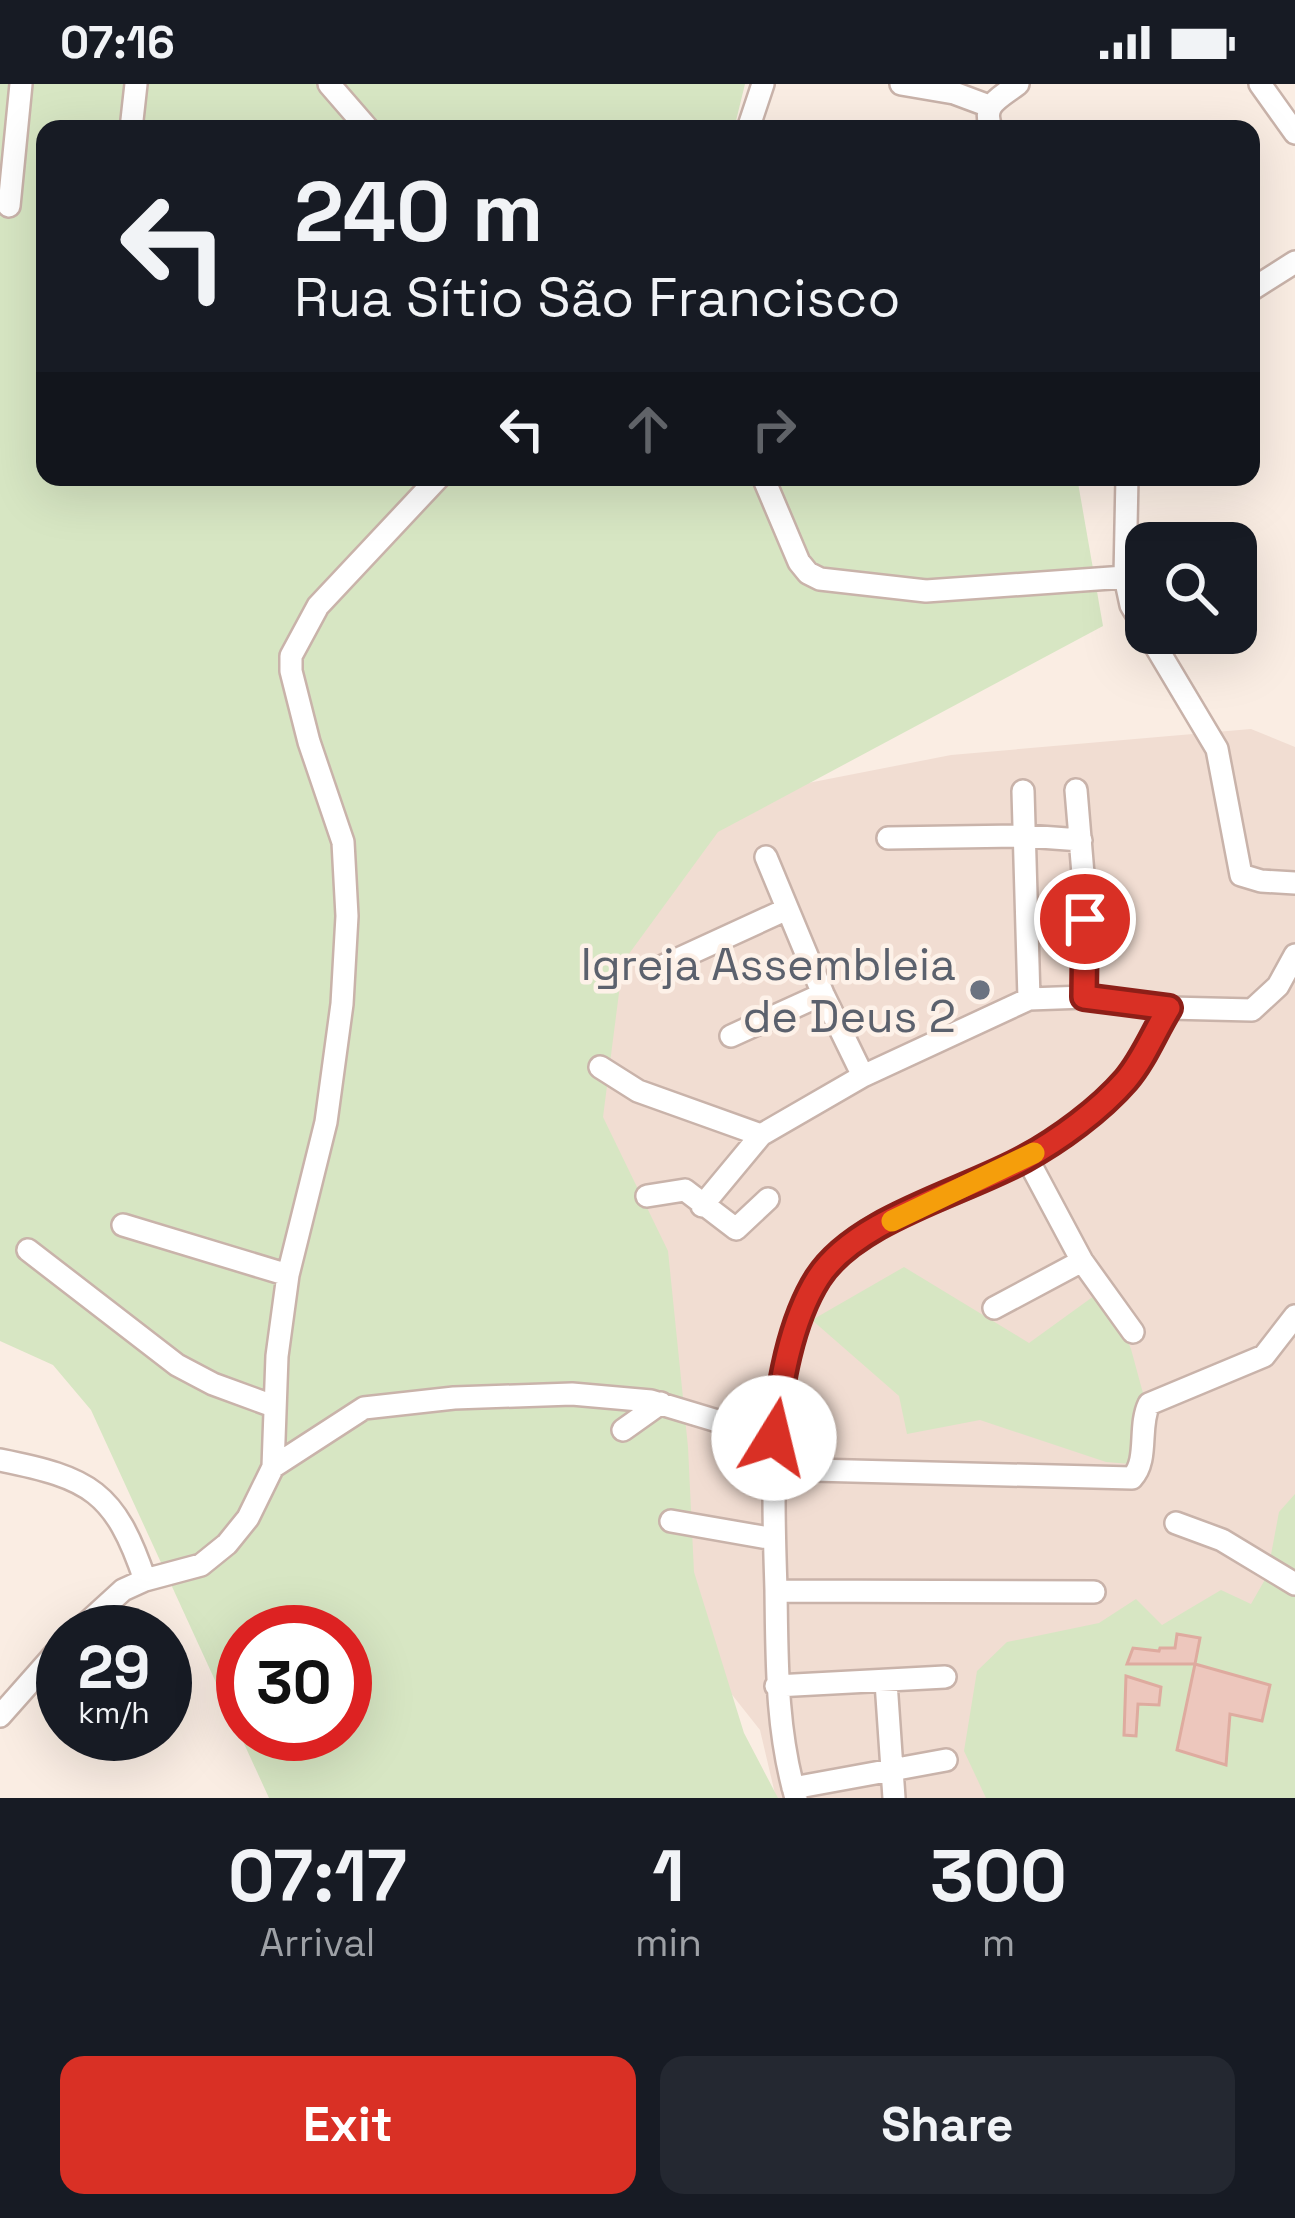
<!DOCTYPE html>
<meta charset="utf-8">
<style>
body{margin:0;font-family:"Space Grotesk",sans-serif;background:#242831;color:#f1f3f6;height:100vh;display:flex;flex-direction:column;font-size:45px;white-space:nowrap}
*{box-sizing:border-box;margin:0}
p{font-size:39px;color:#9ea1a6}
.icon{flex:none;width:66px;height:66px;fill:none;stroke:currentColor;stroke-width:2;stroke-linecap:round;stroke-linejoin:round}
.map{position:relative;height:1714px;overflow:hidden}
.panel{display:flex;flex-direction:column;background:#171b24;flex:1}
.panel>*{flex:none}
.guide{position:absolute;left:36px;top:36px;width:1224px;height:366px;border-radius:24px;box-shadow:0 12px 48px #0002;background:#171b24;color:#f1f3f6;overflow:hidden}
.buttons{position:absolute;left:1125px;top:438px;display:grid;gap:24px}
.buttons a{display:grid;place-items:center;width:132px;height:132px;border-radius:24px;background:#171b24;box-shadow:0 12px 48px #0002;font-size:60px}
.speed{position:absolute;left:36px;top:1521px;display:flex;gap:24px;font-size:60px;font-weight:700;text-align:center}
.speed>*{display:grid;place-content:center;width:156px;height:156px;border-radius:50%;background:#171b24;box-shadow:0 12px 48px #0002;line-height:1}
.speed small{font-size:30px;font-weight:400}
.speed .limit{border:18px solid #d22;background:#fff;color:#111}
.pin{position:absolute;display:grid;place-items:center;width:102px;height:102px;color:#fff;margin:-51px;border:6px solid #fff;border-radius:50%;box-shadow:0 3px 12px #0007}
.me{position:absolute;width:132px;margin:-66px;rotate:9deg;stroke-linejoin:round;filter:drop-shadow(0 0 9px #0008)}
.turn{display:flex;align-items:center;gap:42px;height:252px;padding:0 60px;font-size:54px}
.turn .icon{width:156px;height:156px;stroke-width:2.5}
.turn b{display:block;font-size:84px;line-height:102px}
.lanes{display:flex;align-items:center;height:114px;padding:0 60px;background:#0003;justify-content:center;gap:60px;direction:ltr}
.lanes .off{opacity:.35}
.eta{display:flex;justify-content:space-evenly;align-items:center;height:204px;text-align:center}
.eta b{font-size:72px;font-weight:600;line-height:84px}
.action{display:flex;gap:24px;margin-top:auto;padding:24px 60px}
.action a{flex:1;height:138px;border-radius:24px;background:#d93025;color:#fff;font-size:48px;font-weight:600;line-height:138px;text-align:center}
.action a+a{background:#242831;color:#f1f3f6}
.status{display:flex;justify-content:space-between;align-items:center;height:84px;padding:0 60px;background:#171b24;direction:ltr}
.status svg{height:33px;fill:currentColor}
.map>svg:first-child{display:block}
</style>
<div class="status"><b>07:16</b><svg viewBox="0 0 49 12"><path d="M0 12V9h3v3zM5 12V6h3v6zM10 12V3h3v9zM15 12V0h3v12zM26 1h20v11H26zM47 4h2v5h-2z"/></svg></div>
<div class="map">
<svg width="1295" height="1714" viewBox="0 0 1295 1714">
<rect width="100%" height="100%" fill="#faede3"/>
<path fill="#f1ddd2" d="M1251,645L1295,663V1683L1127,1714H776L760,1646L680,1545L579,1081L630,734L951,671Z"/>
<path fill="#d7e6c3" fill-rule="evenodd" d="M0,0H745L734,45H45V393H1077L1103,542L718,748L623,878L603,1033L668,1167L688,1363L694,1488L744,1649L778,1714H269L91,1326L53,1281L0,1257ZM243,1548H345V1650H243Z
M904,1183L1029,1259L1105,1204L1131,1265L1147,1324L1142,1381L1106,1378L980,1336L907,1350L899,1312L812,1236Z
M1295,1410V1714H986L964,1667L977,1587L1007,1558L1099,1539L1136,1515L1162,1541L1221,1506L1251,1520L1267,1492L1279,1428Z"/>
<path fill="#edc7bd" stroke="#deab9f" stroke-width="3" d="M1177,1550L1200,1554L1195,1580H1127L1133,1564L1159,1567L1160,1564H1175Z
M1195,1580L1270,1601L1262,1637L1230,1630L1226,1681L1177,1666Z
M1126,1592L1161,1603L1159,1621L1138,1620L1136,1652L1124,1651Z"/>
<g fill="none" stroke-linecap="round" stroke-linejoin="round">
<g stroke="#c9b3aa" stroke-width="26">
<path id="street" d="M329,0L368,45
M901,0L954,9L989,22
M1260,0L1295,49
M131,45L136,0
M748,45L763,0
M992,45C980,21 1000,14 1018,0
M9,122L21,0
M1251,206L1295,178
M763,393L799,478L808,489L820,495L926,507L1125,493
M1127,393L1125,493L1131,521L1217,665L1241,791L1261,797L1295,799
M1076,706L1084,802L1085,913
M1023,707L1029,915
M888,754L1026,752L1081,756
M766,773L823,910L863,992
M652,887L785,826
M731,952L823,910
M600,983L638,1007L761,1051
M1027,1074L1082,1177L1133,1248
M647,1112L685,1106L736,1145L768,1115
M702,1122L761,1051L863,992L1029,915L1085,913L1169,924L1252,926L1278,902L1295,871
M123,1141L288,1191
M28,1166L177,1281L213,1300L273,1322
M994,1224L1082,1177
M623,1346L661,1319
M0,1376C90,1394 115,1407 145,1496
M273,1383L364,1324L454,1314L572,1310L651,1317L774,1354
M774,1385L1132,1394C1149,1376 1138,1343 1149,1320L1264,1272L1295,1232
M671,1437L774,1455
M1176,1439L1222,1456L1295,1500
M776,1507L1094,1508
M77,1548L123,1506L145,1496L201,1481L227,1460L248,1434L273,1383L277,1272L288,1191L326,1038L342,920L347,832L343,758L309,658L291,587V572L318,522L439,393
M886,1598L894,1714
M776,1602L945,1593
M0,1632L63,1561
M793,1704L946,1676
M796,1714C776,1646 777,1576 776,1506C773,1402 762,1226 855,1155C882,1134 922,1123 954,1109C1012,1083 1086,1044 1127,994C1144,973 1155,947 1169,924"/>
</g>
<use href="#street" stroke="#fff" stroke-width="21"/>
</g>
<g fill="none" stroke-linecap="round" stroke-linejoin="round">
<g stroke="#8d1f18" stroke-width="30">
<path id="route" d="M774,1354C780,1302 790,1238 818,1194C856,1135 962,1109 1024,1075C1059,1056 1100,1026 1126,996C1144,975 1154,948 1169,924L1084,913L1085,835"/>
</g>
<use href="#route" stroke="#d93025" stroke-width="21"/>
<path stroke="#f59e0b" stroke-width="21" d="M892,1137L1034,1069"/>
</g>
<circle fill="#6b7280" stroke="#fdf1e8" stroke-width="4.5" cx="980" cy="906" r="12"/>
<g text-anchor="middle" stroke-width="9" stroke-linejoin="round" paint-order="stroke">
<g font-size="45" fill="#5b616d" stroke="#fdf1e8" text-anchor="end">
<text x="956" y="896">Igreja Assembleia<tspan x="956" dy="52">de Deus 2</tspan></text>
</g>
</g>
</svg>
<div class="buttons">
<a><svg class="icon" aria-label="search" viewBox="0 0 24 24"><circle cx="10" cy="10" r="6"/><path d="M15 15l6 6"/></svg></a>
</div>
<div class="speed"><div>29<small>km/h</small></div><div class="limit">30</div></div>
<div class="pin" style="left:1085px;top:835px;background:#d93025"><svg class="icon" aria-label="arrive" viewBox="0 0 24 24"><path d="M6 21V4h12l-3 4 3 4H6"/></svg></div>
<svg class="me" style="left:774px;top:1354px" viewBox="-20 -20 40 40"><circle r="19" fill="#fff"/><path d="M0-13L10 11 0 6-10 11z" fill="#d93025"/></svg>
<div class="guide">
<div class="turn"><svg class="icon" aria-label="left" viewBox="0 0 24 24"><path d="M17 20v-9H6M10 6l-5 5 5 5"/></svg><div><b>240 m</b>Rua Sítio São Francisco</div></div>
<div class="lanes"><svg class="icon" aria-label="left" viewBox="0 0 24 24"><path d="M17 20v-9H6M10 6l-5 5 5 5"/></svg><svg class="icon off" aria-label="ahead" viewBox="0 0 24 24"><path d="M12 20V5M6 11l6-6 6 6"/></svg><svg class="icon off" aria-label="right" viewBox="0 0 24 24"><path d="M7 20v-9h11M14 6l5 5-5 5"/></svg></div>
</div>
</div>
<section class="panel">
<div class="eta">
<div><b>07:17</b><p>Arrival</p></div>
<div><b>1</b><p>min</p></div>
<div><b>300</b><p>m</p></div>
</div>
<div class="action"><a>Exit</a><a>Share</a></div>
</section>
